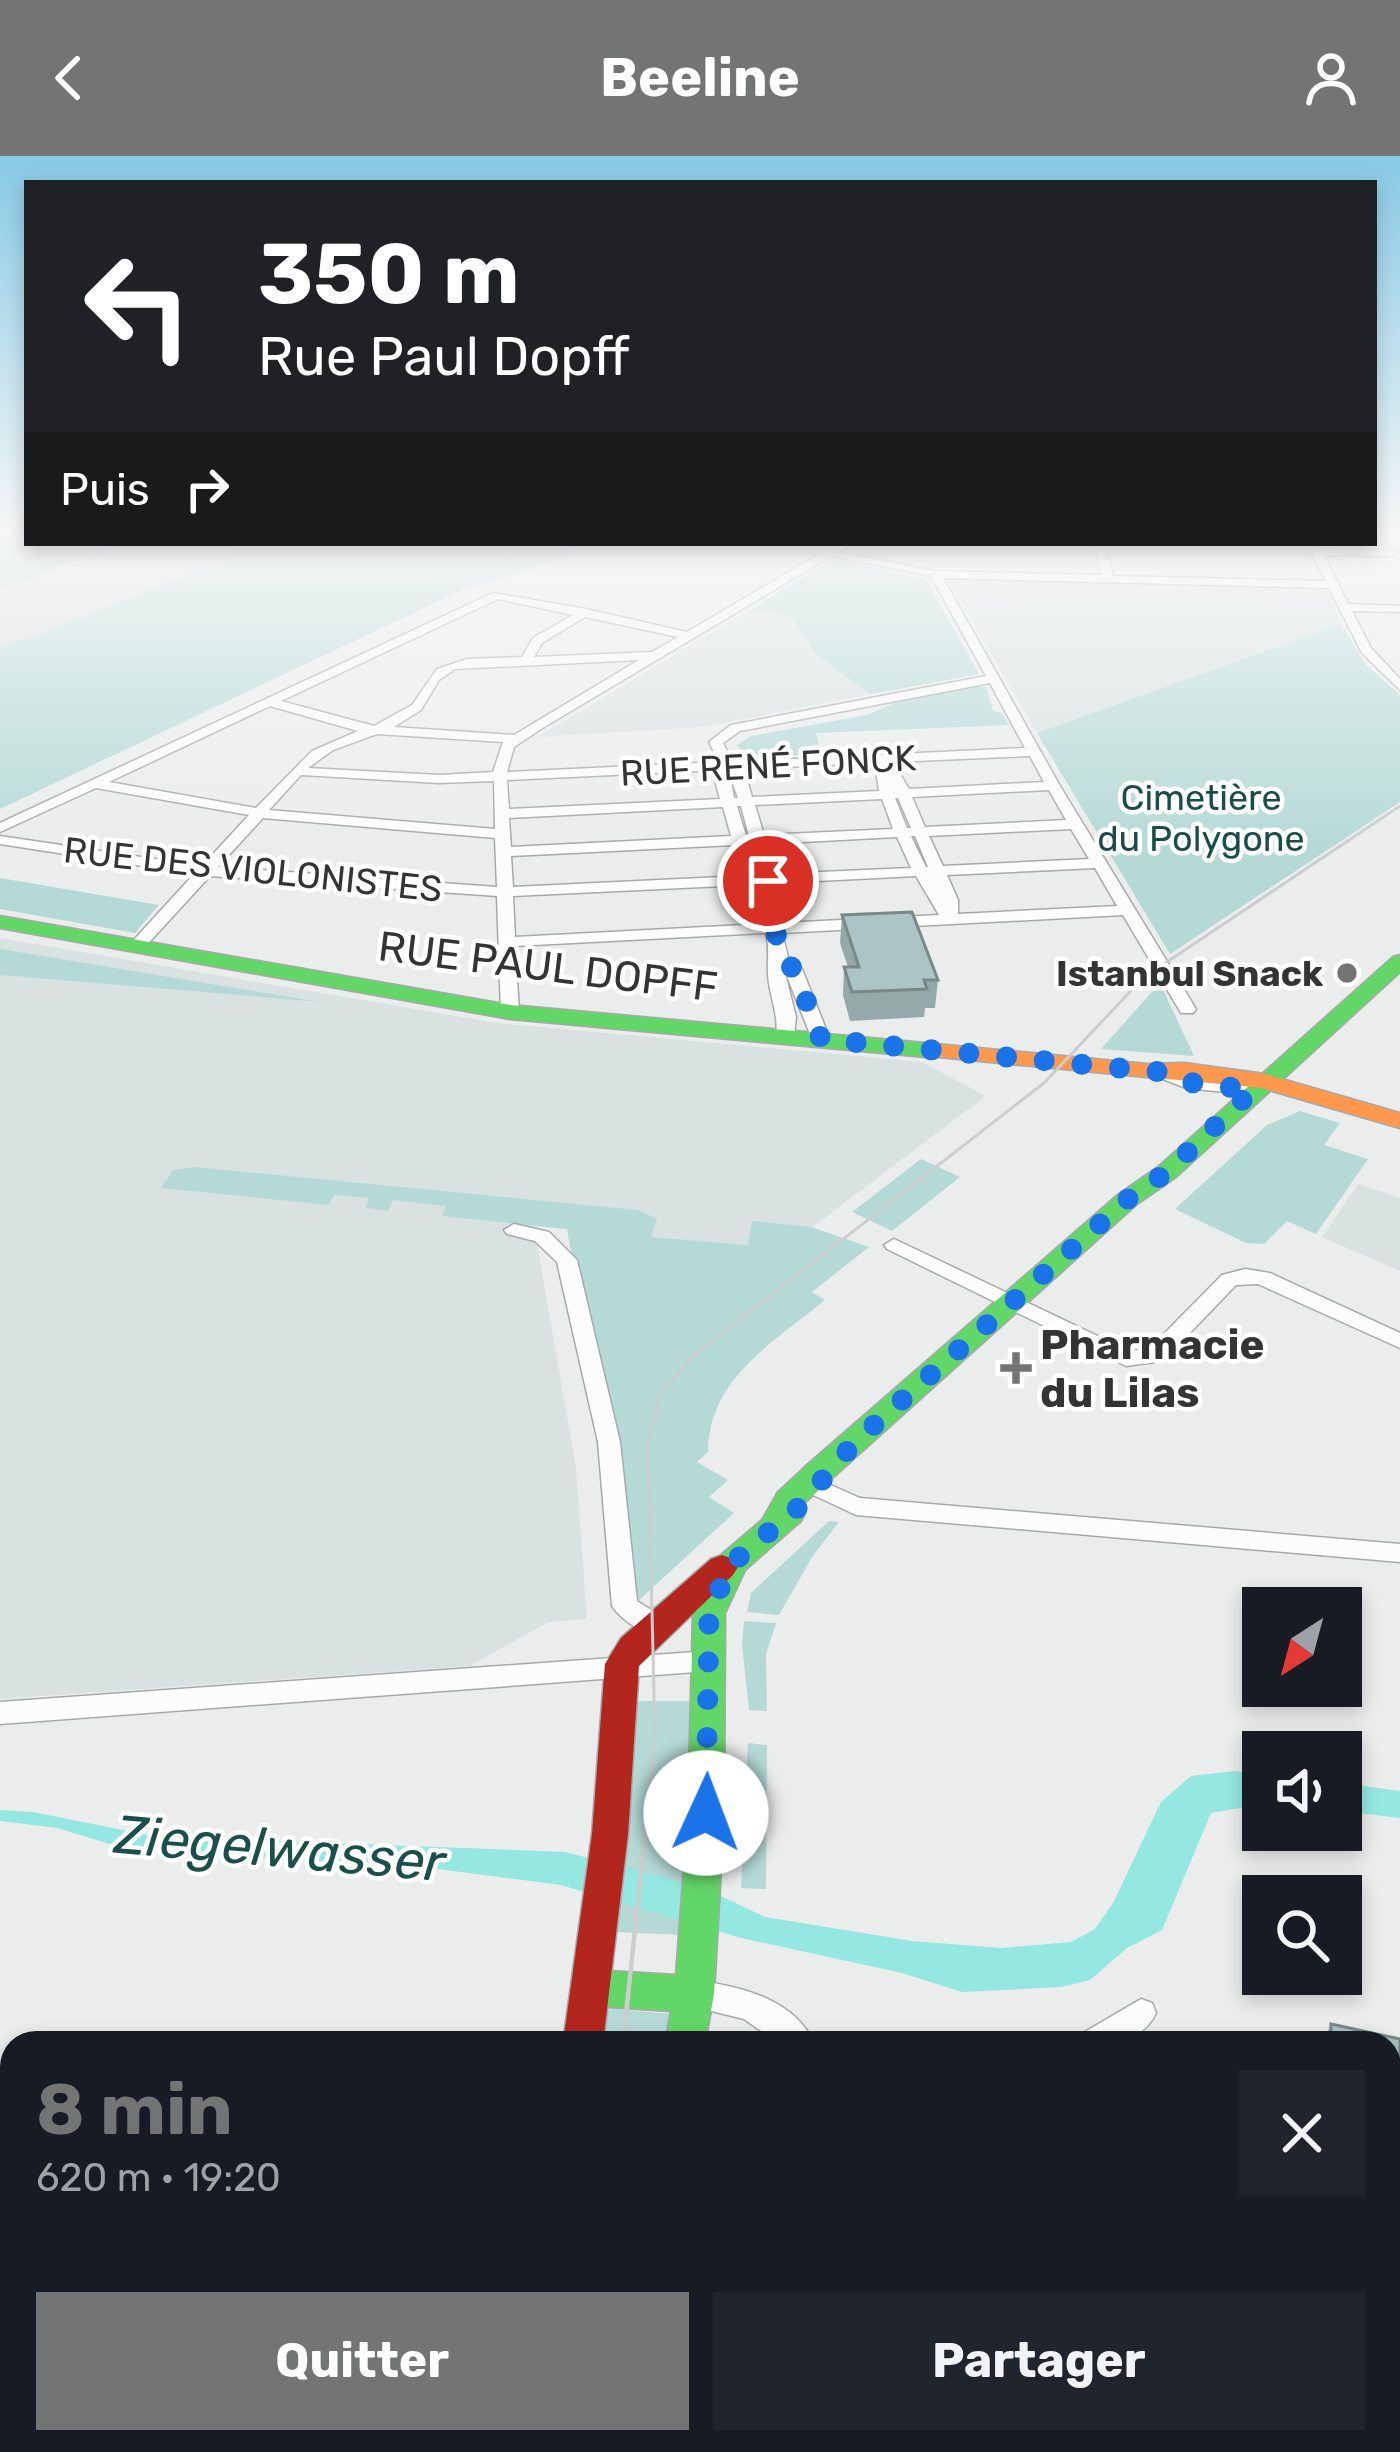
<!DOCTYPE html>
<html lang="fr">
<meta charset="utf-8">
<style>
body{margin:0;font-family:Rubik,sans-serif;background:#20242c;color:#f1f3f6;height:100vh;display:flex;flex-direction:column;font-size:45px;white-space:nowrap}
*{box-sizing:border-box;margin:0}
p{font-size:39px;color:#9ea1a6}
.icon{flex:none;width:66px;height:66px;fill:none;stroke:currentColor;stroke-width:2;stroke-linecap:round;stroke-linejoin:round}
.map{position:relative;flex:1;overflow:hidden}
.drawer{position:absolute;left:0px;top:1875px;width:1401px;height:423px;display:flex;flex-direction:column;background:#171b24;border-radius:36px 36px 0 0;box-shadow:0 6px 18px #0003}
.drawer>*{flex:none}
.hud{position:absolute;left:24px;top:24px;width:1353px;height:366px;border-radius:0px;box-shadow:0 6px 18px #0003;background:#202124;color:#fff;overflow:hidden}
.needle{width:78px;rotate:216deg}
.fabs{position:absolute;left:1242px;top:1431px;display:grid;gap:24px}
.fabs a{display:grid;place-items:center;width:120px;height:120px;border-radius:0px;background:#171b24;box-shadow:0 6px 18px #0003;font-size:60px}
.pin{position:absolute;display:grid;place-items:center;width:102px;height:102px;color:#fff;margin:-51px;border:6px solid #fff;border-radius:50%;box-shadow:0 3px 12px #0007}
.me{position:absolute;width:132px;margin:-66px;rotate:2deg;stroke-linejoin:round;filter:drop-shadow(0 0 9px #0008)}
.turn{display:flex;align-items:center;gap:42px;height:252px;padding:0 36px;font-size:54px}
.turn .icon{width:156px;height:156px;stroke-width:2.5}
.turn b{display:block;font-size:84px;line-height:102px}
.then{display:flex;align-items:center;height:114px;padding:0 36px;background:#0003;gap:24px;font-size:45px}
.round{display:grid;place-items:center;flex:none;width:126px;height:126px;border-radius:0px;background:#20242c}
.summary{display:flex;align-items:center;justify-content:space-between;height:204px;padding:0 36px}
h1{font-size:72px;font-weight:700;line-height:90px;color:#737575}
.button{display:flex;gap:24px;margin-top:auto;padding:24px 36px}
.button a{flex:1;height:138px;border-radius:0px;background:#737575;color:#fff;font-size:48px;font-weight:700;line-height:138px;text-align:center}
.button a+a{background:#20242c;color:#f1f3f6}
header{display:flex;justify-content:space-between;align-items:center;height:156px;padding:0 36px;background:#737575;color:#fff;font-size:54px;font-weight:700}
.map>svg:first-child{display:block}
</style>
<header><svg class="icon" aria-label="back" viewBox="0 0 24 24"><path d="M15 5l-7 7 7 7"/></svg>Beeline<svg class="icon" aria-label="person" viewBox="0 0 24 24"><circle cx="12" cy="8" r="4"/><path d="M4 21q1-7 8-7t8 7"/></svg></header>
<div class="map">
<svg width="1400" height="2296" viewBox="0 0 1400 2296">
<rect width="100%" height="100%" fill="#ebeded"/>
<path fill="#d9e2e1" d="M958,421L1314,432L1326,435L1341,468L1037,577L949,425Z
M752,453L792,461L817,500L871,538L702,571L537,581Z
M0,782L497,867L922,906L986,940L730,1133L673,1083L534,1070L576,1312L587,1463L548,1466L470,1510L0,1543Z
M1358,1028L1400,1042V1115L1322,1081Z"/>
<path fill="#b5dad6" d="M0,372H27V387H584L537,412L464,433L0,653Z
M843,404L926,424L979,518L871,538L817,500L792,461L752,453L830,405Z
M1341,468L1366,509L1400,539V646L1170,798L1037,577Z
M975,530L986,531L993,554L1002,558L1009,569L816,577L821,598L744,602L737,589L751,580L867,559L903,543Z
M0,722L159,749L135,777L0,753Z
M0,793L320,846L0,819Z
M1160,827L1194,900L1101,893Z
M1300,955L1340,967L1324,989L1368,1003L1316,1078L1287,1065L1264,1088L1246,1087L1175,1053L1267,969Z
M921,1003L960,1021L892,1075L852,1056Z
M194,1011L638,1054L657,1063L651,1081L748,1089L752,1065L811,1071L869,1091L812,1136L825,1144C774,1186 708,1223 708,1296L697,1306L728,1324L709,1341L734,1357L639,1444L633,1440L567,1073L442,1060L446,1050L393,1044L388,1055L365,1052L369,1042L334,1039L329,1049L161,1032L173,1014Z
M829,1365L839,1366L812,1401L779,1459L747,1456L751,1437Z
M744,1465L776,1467L766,1498L767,1555L749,1554L742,1489Z
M634,1545H695L682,1779L615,1776Z
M748,1587L767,1589L766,1733L741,1732Z
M611,1853L673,1858L675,1887H596L605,1857Z
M697,2286H954L956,2296H708Z"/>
<path fill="#95e8e1" d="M1234,1615L1263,1619V1648L1211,1657L1162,1774L1127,1792L1090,1824L1061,1831L962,1836L902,1817L741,1782L561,1729L430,1712L126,1693L57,1672L0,1665V1654L33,1656L153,1680L565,1696L702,1731L765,1761L912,1785L1002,1792L1071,1786L1095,1773L1113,1747L1161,1646L1191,1620Z
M1341,1627L1400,1635V1662L1341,1655Z"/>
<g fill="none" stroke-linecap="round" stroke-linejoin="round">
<path fill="#dcdddd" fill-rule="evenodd" d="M124,387H236L224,404L31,482L0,490V434Z"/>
<g stroke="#a7a9a9" stroke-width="3">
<path id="street" d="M1374,372H1400V378H1374Z
M838,387H851L839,396L935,415L1102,419L1094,387H1104L1113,420L1326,425L1307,387H1317L1320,393L1398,395L1394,400L1324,399L1348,448L1400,450V456L1352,455L1371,492L1400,523V534L1362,497L1329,432L943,422L1060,630L1196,853L1193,857H1181L1123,759L782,777L788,801L802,813L830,883L821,888L812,883L784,813L796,861L794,880L785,885L776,880C779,857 769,840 768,818C767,803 770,795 766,777L515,790L519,856L510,861L501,856L497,740L210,720L143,793H131V787L194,718L0,688V680L202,710L249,659L96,632L0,676V667L493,437L586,453L687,476ZM831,400L931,420L986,520L731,569L709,586L719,606L507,616L514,591L541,573ZM498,443L573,459L533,482L522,501L467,503L437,513L412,549L374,570L281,545ZM585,461L678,481L652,496L534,501L542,487ZM639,504L514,579L394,571L421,554L439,524L455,513ZM990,527L1025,592L733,606L723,587L740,575ZM270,550L358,575L312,595L256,652L109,626ZM377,578L503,586L493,616L439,619L308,612L333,594ZM1030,600L1044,626L909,633L893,606ZM875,607L879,635L752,641L746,620L739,613ZM719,614L714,621L720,643L509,653L507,624ZM301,619L439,627L494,625L495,673L269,654ZM730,619L738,642H734ZM1049,634L1066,664L925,671L912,641ZM895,642H898L911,672H907ZM882,643L893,673L764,679L755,649ZM737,650H741L749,680H746ZM723,651L731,680L511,691L509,662ZM263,662L495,682L497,731L218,711ZM1071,673L1089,703L943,710L929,680ZM911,680H915L928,711H926ZM897,681L911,712L775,718L766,688ZM748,688H752L760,719H758ZM734,689L743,720L513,731L511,700ZM1095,712L1117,750L958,758V744L947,719ZM916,720L939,759L782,767L785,750L778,727ZM760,728H763L768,754ZM745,729L753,756L762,768L515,781L513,740Z
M1161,911L1190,922L1253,929L1262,934L1253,939L1186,932L1155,920L1152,916Z
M514,1068L549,1076L577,1104L620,1286L637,1445L664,1462L668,1469L664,1476C647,1482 622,1465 612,1450L598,1286L557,1106L535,1085L507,1078L504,1074Z
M894,1083L1129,1195L1149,1193L1222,1119L1245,1113L1270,1117L1400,1177V1192L1258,1128L1236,1129L1163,1205L1126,1210L887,1093L884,1089Z
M817,1323L860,1342L1400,1388V1406L856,1359L809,1337L805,1331L809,1325Z
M709,1495L718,1498L722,1505L718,1512L709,1515L0,1568V1546Z
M694,1824C738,1830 794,1842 814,1887H778L744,1863L683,1848L679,1838L683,1828Z
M1141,1843L1152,1847L1156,1857C1142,1888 1108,1887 1078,1887L1083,1877Z
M970,2286H1006L1008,2296H972Z
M1034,2286H1070L1073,2296H1037Z"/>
</g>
<g stroke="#a7a9a9" stroke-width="3">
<path id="fast" d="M0,760L510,849L936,888L947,895L936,902L510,863L0,772Z
M1400,799V816L1176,1021L1137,1048L828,1326L801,1350L805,1357L801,1365L745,1414L725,1457L724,1657L714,1838L705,1887H665L671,1855L592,1850L578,1845L573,1832L578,1819L592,1814L676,1819L688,1657L693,1457L721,1399L762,1364L778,1336L806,1310L1119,1038L1158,1011L1393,801Z
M417,2286H463L462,2296H414Z
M542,2286H588L586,2296H538Z"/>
</g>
<g stroke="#a7a9a9" stroke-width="3">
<path id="slow" d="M936,888L1147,908L1184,907L1265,918L1400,957V972L1262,932L928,900L925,895Z"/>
</g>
<g stroke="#a7a9a9" stroke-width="3">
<path id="jam" d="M722,1399L733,1403L738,1411L733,1419L639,1510L628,1678L603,1887H563L592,1678L605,1508L621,1482L711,1403Z"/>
</g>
<use href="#street" fill="#fcfcfc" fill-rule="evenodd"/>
<use href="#fast" fill="#63d668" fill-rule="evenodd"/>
<use href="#slow" fill="#ff974d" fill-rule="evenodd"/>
<use href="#jam" fill="#b3261e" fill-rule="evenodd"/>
<path stroke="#cccdcd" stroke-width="3" d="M642,1701L655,1581L648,1287L659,1240L694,1199L1044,927L1143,822L1400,650"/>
<path stroke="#cccdcd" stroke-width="4.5" d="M623,1887L643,1698
M523,2296L526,2286"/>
<g stroke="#cccdcd" stroke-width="16">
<path id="rail" d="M0,1947L12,1953
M0,1985L12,1992
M0,2013L12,2020
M376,2286L388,2296
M417,2286L428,2296
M513,2286L524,2296"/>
</g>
<use href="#rail" stroke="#fff" stroke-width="12" stroke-dasharray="34" stroke-linecap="butt"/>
</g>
<path fill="#94a9a8" d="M842,759L938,824L935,852H925L924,861L850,865L843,839L844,811H848L840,787Z
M1331,1868L1400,1883V2255L1389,2252V1887H1323Z"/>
<path fill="#acc4c3" stroke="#788988" stroke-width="3" d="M912,756L938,824H924L927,833L852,836L844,811H859L842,759Z
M1331,1868L1400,1883V2221L1389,2219V1887H1331Z"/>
<linearGradient id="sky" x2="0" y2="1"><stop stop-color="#87c9e5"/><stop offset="0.54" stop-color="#f6f7f7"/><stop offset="1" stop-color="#f6f7f7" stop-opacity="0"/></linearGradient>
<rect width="1400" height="693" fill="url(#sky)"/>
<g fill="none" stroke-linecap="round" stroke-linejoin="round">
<path stroke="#1a73e8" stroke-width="21" stroke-dasharray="0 37.8" d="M706,1657L709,1456L732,1407L800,1350L855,1286L1128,1043L1167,1016L1253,934L1186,926L1161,916L821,883L794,813L781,803C773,776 777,752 768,725"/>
</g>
<g fill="#737575" stroke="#fff" stroke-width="4.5">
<circle cx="1347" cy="817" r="12"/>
<path d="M1010 1194h12v12h12v12h-12v12h-12v-12h-12v-12h12z"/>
</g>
<g text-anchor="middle" stroke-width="9" stroke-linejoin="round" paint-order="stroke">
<g font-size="36" fill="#333434" stroke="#fff">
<text transform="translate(768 609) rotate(-3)" y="13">RUE RENÉ FONCK</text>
<text transform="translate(253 713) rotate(6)" y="13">RUE DES VIOLONISTES</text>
</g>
<g font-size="36" fill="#194e4a" stroke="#fff">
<text x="1201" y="654">Cimetière<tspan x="1201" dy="41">du Polygone</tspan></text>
</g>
<g font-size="36" font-weight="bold" fill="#333434" stroke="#fff" text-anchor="end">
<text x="1323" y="830">Istanbul Snack</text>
</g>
<g font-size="42" fill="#333434" stroke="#fff">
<text transform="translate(548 810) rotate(7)" y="15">RUE PAUL DOPFF</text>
</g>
<g font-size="42" font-weight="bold" fill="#333434" stroke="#fff" text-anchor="start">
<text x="1040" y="1203">Pharmacie<tspan x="1040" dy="48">du Lilas</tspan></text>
</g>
<g font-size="54" font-style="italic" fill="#1b4f4b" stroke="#fff">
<text transform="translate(280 1692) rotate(5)" y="19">Ziegelwasser</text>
</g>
</g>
</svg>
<div class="fabs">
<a><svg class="needle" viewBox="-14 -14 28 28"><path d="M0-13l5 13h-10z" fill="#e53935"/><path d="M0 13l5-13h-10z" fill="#9ea1a6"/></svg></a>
<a><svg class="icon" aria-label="sound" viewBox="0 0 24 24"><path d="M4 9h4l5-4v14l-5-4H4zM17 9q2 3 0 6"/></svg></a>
<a><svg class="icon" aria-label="search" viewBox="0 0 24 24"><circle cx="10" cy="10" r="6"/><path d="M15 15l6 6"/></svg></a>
</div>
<div class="pin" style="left:768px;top:725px;background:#d93025"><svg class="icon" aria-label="arrive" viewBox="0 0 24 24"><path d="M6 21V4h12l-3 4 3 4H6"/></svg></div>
<svg class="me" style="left:706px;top:1657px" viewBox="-20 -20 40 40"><circle r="19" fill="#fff"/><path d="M0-13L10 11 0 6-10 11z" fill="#1a73e8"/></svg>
<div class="hud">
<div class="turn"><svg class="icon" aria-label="left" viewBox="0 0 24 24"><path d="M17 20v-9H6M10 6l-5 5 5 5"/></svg><div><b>350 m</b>Rue Paul Dopff</div></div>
<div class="then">Puis<svg class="icon" aria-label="right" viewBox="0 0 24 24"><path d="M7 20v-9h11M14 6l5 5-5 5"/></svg></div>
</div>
<section class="drawer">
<div class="summary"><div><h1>8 min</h1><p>620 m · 19:20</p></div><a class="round"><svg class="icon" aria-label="close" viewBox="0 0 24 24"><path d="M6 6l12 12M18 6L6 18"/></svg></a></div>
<div class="button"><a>Quitter</a><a>Partager</a></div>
</section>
</div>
